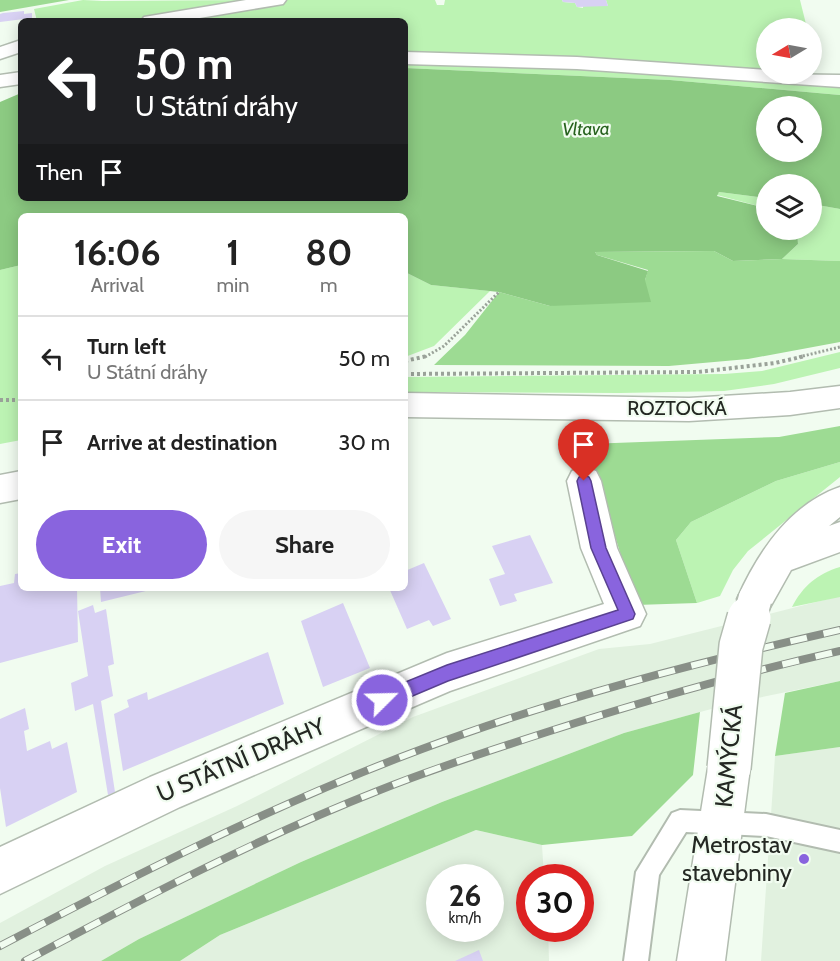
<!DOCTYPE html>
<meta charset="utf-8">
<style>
body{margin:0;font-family:Cabin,sans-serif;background:#f6f6f6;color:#222;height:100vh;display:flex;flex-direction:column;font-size:22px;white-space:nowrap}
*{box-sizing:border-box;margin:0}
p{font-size:20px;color:#767676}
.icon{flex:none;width:33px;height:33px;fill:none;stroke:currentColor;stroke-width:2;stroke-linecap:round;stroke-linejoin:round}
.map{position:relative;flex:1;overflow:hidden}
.side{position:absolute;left:18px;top:213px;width:390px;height:378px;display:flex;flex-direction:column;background:#fff;border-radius:9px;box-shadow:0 3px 15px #0003}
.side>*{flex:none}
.top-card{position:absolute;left:18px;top:18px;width:390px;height:183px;border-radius:9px;box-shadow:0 3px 15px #0003;background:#202124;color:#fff;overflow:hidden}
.needle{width:39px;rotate:260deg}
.buttons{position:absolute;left:756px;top:18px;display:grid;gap:12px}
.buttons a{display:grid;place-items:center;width:66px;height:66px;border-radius:50%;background:#fff;box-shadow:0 3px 15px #0003;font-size:30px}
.speed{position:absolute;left:426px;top:864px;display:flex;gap:12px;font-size:30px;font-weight:700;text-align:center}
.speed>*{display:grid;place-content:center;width:78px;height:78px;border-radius:50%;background:#fff;box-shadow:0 3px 15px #0003;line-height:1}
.speed small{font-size:15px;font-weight:400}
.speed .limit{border:9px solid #d22;background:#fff;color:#111}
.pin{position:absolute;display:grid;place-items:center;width:51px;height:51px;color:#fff;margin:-62px -26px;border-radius:50% 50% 50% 0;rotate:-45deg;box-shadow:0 0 6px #0007}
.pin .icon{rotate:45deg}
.me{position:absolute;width:66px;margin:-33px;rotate:67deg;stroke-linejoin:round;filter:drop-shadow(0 0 4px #0008)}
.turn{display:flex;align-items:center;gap:21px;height:126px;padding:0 18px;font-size:27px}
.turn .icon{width:78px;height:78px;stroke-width:2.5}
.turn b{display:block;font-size:42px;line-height:51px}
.then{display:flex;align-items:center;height:57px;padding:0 18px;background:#0003;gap:12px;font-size:22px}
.eta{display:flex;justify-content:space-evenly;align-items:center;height:102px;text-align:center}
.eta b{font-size:36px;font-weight:700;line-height:42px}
.button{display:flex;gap:12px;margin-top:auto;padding:12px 18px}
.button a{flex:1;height:69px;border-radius:36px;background:#8964de;color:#fff;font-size:24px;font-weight:700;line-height:69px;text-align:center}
.button a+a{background:#f6f6f6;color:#222}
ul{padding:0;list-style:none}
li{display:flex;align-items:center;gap:18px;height:84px;padding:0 18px;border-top:2px solid #e0e0e0}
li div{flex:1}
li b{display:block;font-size:22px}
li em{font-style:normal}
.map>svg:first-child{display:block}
</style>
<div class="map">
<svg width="840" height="961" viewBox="0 0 840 961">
<rect width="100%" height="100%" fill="#f1fcf0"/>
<path fill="#e1f1df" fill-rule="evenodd" d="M840,596V681L733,703L624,733L442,802L301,862L139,939L101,961H0V923L105,866L237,806L413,717L599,649L650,644Z
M840,747V961H761L775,756Z
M476,830L542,845L544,877L530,878V928L548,929L549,961H180L220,935ZM440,878H490V928H440Z"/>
<path fill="#bcf3b3" d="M83,0L102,1L266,0L137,21H37L34,9Z
M285,0H435L437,5H444L445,0H562L563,2L575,3L577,7L583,8V6H608L606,0H800L807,28H766V69L405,54V21H162Z
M405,59L840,84V95L670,80L405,68Z
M719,192L766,198V208L717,195Z
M812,204L840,209V261L782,259L798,244L797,230H812Z
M21,265V440L0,444V270Z
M405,272L431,285L490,291L434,346L405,357Z
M840,352V368L774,384L724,391L620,393L405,392V377L724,374L762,371Z
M840,462V477L748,551L733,570L720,596L697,603L676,540L691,522L776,481Z
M840,567V597L792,607C803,586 817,574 840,567Z"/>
<path fill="#9ddb93" d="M0,0H69L0,12Z
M714,251L733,261L782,259L840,261V342L748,359L669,366L434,365L465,335L499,292L550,306L645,280L648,270L597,255L595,252Z
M840,426V462L776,481L691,522L676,540L697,603L636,605L587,444L779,437Z
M840,681V747L775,756L785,693Z
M700,712L693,775L632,836L542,845L476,830L220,935L180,961H101L139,939L301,862L442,802L624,733Z"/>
<path fill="#8cca82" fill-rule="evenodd" d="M405,68L670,80L840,95V209L812,204V184H766V198L719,192L717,196L766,208V230H797L798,244L782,259L733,261L714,251L595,252L597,255L648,271L645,280L651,302L550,306L499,292L431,285L405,272V216H21V265L0,270V102L21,93V198H405ZM766,106H812V152H766Z"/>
<path fill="#d8d1f3" d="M562,0H606L608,6L577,7L575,3L563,2Z
M24,11V14L32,13V18L0,22V14L3,13Z
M530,535L553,583L514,594L517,601L500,606L489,579L505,574L492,546Z
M424,563L451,619L433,626L429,620L407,629L389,588H405V571Z
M21,573V588H77L78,642L0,663V586L14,583L15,574Z
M100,588H154V589L101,602Z
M343,603L370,668L323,687L301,621Z
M93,605L95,613L106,609L114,664L108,666L113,696L101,701L115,792L108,795L93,704L75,711L71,683L88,676L78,611Z
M268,652L284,704L123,771L114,714L129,707L127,700L147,692L148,700Z
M25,708L29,729L24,731L27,751L50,741L52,749L67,742L77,792L6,827L0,788V719Z
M479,950L483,961H455Z"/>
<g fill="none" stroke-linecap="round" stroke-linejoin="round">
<g stroke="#b2bcb0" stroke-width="4">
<path id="service" d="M680,810L766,814L840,830V852L766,836L686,832L659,875L648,961H624L636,872L672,813Z"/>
</g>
<g stroke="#b2bcb0" stroke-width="3">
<path id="minor" d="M246,0H286L283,4L277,5L182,21H141L144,17Z
M21,40V52L0,59V47Z
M405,52L577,57L766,70V74L840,75V87L577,69L405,64Z
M21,72V84L0,87V75Z
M584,467L596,471L601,481L617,548L646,614L640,626L450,691L180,807L0,894V847L150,777L447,653L604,604L581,548L567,481L572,471Z"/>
</g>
<g stroke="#b2bcb0" stroke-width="3">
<path id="secondary" d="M840,386V408L790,415L689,421L405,417V393L689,398L790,392Z
M21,471V499L0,503V475Z
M840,487V517L829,526L840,522V552L791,570L768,611L755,616L742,611L737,599C758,552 790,504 840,487Z
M729,747L744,753L750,768L725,961H677L708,768L714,753Z"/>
</g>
<path stroke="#9aa299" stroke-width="3" stroke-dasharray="2 2" stroke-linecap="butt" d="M425,357L444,346L499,292
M799,357L840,347"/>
<path stroke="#9aa299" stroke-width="4" stroke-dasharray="3 3" stroke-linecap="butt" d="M405,361L427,356
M405,374L698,372L775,363L805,356
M0,400H21
M580,435L584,454"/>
<use href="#service" fill="#fff" fill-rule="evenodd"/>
<use href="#minor" fill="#fff" fill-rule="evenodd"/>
<use href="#secondary" fill="#fff" fill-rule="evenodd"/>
<g stroke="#888f87" stroke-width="8">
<path id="rail" d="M0,946C137,874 277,803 422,749C558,698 699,662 840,630
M25,961C141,899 258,838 380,790C435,768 491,750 547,732C644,701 741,673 840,651"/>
</g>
<use href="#rail" stroke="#f1fcf0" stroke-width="6" stroke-dasharray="17" stroke-linecap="butt"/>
<g stroke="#b2bcb0" stroke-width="36" stroke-linecap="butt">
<path id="secondary-bridge-far1" d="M749,620L755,599"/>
</g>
<g stroke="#b2bcb0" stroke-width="46" stroke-linecap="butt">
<path id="secondary-bridge" d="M729,768L741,646L749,618"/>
</g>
<use href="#secondary-bridge-far1" stroke="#fff" stroke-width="33"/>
<use href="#secondary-bridge" stroke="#fff" stroke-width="43"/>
</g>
<path fill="#8964de" stroke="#594190" stroke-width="1.5" d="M584,475L589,477L591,481L606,548L635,614L633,619L448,681L382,709L376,706L373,700L376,694L447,665L618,610L591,548L577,481L579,477Z"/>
<circle fill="#8964de" stroke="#f1fcf0" stroke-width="2" cx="804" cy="859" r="6"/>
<g text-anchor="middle" stroke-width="4.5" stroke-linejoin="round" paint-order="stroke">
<g font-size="18" font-style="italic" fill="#26611d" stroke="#f1fcf0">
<text transform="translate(586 129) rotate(-1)" y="6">Vltava</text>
</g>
<g font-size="20" fill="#242823" stroke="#f1fcf0">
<text x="677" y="415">ROZTOCKÁ</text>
</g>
<g font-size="24" fill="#242823" stroke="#f1fcf0">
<text transform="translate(729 756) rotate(-84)" y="8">KAMÝCKÁ</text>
<text transform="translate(241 760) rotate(-23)" y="8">U STÁTNÍ DRÁHY</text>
</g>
<g font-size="24" fill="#242823" stroke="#f1fcf0" text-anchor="end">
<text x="792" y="853">Metrostav<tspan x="792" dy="28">stavebniny</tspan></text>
</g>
</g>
</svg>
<div class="buttons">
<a><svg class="needle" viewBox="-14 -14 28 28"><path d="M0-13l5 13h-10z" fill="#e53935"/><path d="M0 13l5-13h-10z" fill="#767676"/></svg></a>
<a><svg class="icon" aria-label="search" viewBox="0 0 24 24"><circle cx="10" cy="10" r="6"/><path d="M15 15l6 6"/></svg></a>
<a><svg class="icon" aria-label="layers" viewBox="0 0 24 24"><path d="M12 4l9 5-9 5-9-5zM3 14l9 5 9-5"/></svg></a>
</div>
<div class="speed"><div>26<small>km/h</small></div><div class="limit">30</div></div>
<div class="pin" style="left:584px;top:481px;background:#d93025"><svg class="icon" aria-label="arrive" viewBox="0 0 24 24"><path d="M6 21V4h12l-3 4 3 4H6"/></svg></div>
<svg class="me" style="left:382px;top:700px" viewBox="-20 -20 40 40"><circle r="17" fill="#8964de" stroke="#fff" stroke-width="3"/><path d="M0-11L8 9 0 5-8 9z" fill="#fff"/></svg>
<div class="top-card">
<div class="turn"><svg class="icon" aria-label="left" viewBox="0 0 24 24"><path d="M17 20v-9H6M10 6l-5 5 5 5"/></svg><div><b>50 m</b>U Státní dráhy</div></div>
<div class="then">Then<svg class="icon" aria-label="arrive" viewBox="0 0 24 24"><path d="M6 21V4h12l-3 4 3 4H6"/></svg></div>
</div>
<section class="side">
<div class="eta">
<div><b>16:06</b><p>Arrival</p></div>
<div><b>1</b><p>min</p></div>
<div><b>80</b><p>m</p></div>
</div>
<ul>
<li><svg class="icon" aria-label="left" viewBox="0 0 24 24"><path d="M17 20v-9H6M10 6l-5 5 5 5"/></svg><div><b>Turn left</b><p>U Státní dráhy</p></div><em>50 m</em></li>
<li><svg class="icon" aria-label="arrive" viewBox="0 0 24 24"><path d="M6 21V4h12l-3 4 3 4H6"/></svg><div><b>Arrive at destination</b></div><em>30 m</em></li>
</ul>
<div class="button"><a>Exit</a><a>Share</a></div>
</section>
</div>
